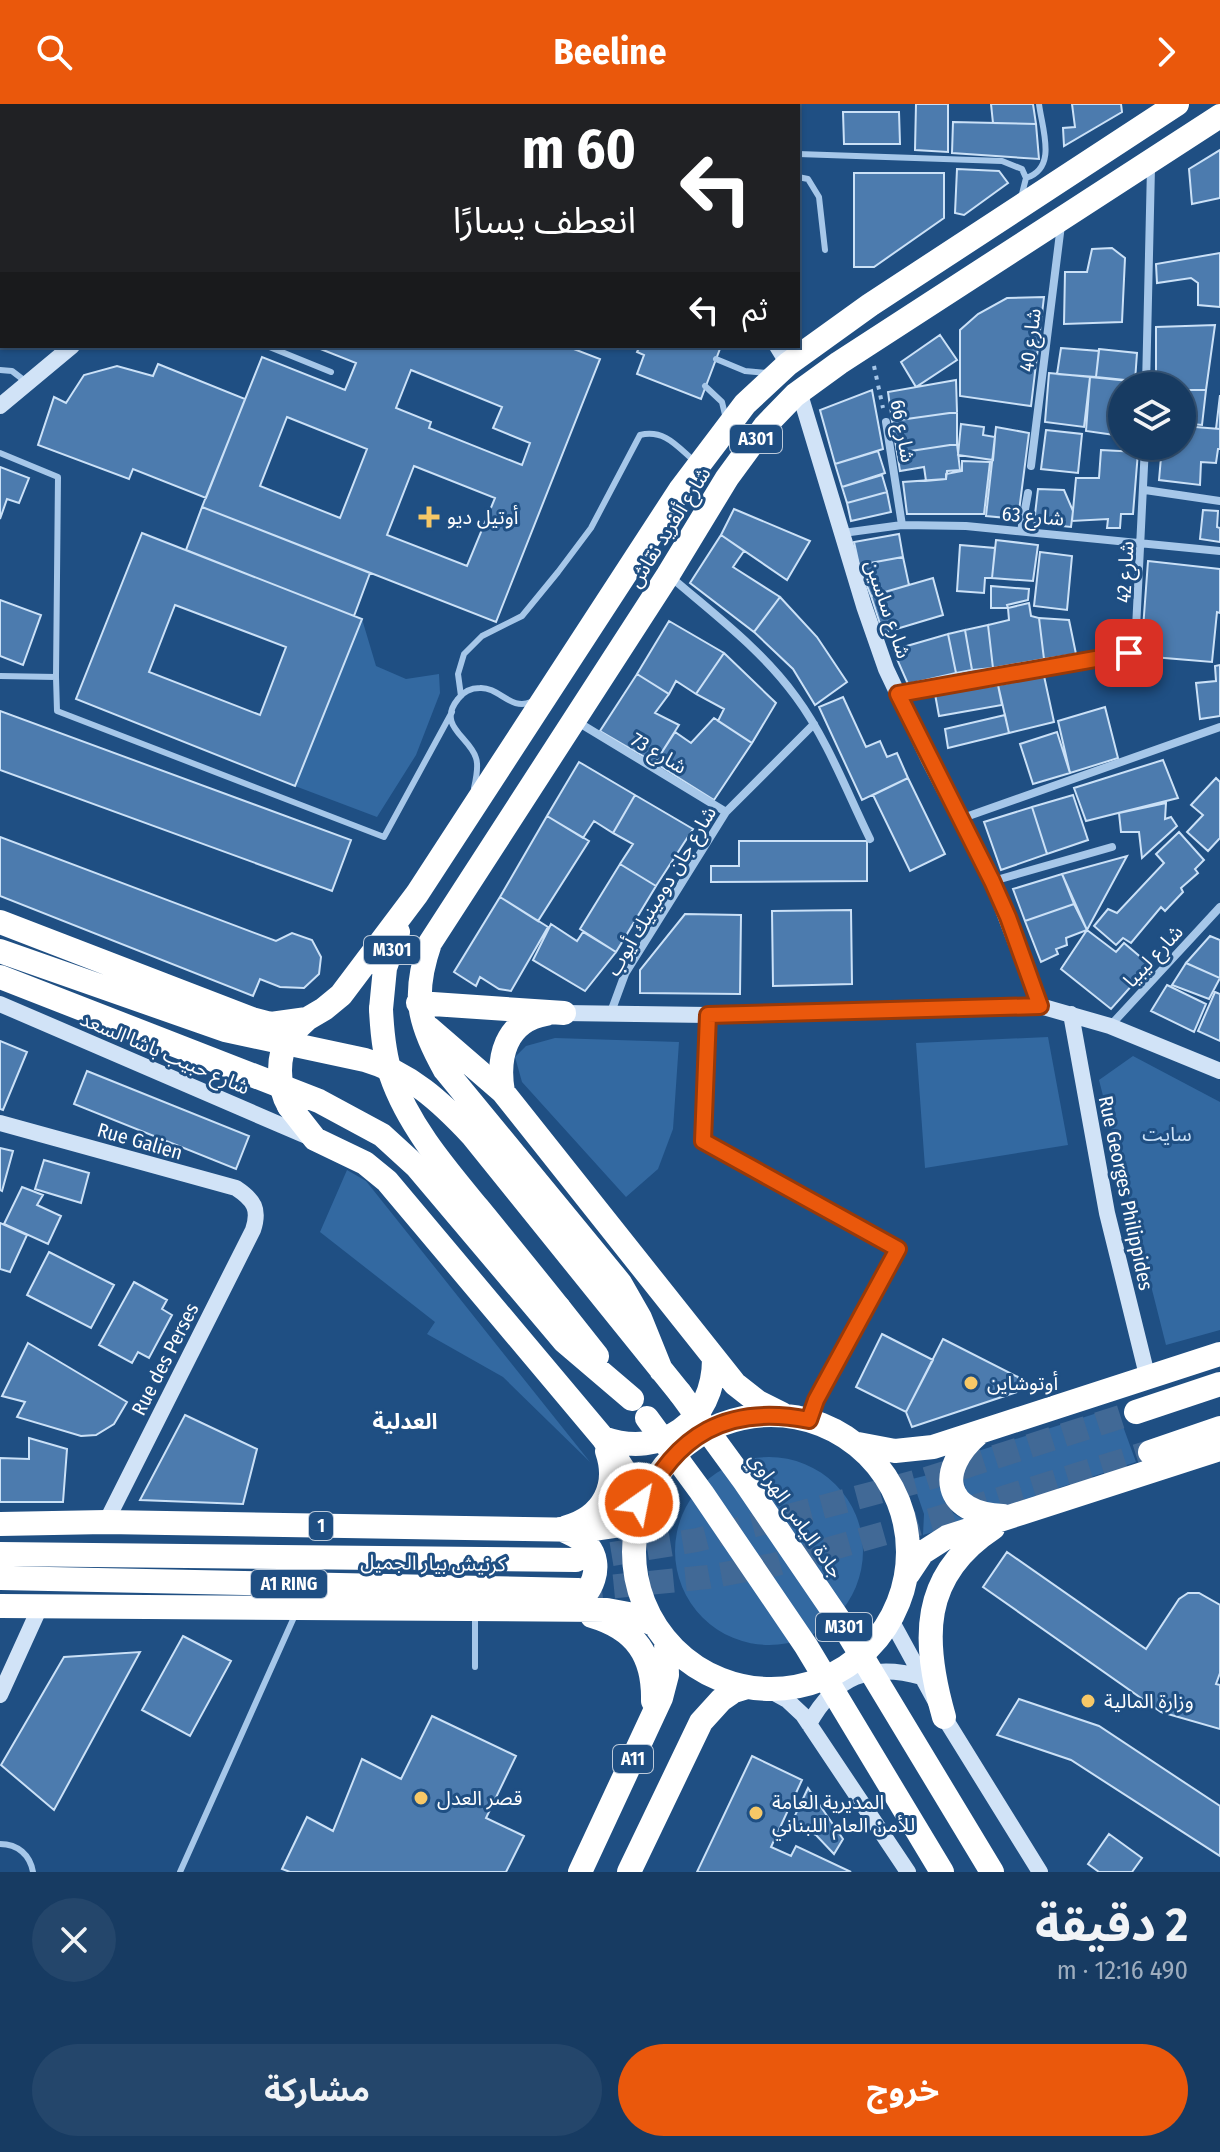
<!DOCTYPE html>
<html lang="ar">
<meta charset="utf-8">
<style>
body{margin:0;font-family:"Fira Sans Condensed","Noto Sans Arabic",sans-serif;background:#24466b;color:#f1f3f6;direction:rtl;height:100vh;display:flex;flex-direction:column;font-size:30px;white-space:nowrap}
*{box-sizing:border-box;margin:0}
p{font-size:26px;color:#9eadbe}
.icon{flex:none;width:44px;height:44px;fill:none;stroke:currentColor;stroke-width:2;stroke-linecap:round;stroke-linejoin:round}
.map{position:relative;height:1768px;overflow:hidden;direction:ltr}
.side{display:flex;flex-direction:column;background:#173b62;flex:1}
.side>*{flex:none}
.top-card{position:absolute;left:0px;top:0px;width:800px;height:244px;box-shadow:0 2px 6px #0004,0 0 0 2px #365577;direction:rtl;background:#202124;color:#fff;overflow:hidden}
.controls{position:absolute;left:1108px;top:268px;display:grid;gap:16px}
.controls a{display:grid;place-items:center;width:88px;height:88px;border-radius:50%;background:#173b62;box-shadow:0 2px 6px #0004,0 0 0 2px #365577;font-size:40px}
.pin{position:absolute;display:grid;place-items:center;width:68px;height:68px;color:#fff;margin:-34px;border-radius:16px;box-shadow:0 4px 12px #0006}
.me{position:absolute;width:88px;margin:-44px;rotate:33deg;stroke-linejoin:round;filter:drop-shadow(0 0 6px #0008)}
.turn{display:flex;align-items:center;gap:28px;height:168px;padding:0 32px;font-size:36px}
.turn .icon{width:104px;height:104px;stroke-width:2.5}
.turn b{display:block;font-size:56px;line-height:68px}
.then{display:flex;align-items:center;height:76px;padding:0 32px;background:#0003;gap:16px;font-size:30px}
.round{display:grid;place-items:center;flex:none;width:84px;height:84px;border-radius:42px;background:#24466b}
.overview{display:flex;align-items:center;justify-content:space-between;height:136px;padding:0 32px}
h1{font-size:48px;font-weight:700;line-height:60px}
.cta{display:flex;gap:16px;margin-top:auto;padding:16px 32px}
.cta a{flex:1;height:92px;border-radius:48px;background:#ea580c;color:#fff;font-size:32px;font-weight:700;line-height:92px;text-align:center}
.cta a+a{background:#24466b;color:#f1f3f6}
header{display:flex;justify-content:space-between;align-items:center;height:104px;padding:0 32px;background:#ea580c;color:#fff;font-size:36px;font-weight:700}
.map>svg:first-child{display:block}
</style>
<header><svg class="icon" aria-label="forward" viewBox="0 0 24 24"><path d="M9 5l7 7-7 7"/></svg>Beeline<svg class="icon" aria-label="search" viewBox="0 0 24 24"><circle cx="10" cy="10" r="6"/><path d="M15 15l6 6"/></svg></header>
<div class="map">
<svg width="1220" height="1768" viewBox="0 0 1220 1768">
<rect width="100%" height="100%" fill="#1f4f83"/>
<path fill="#3369a1" d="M362,515L376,562L406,575L439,570L440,589L416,651L377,713L295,682Z
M1048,933L1068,1041L925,1064L916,939Z
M555,934L679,938L673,1025L658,1065L626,1093L522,978L515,953L526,942Z
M1133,952L1220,998V1226L1166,1241L1099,976Z
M347,1066L366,1077L590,1358L503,1273L427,1230L435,1218L320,1128Z
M1116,1303L1136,1358L993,1406L971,1400C961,1373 960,1371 978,1347Z
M675 1447a94 94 0 1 1 188 0a94 94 0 1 1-188 0Z
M944,1367C939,1391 943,1409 969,1417L923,1431L924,1410L912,1375Z"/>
<path fill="#4c7bae" stroke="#cbe1f7" stroke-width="2" fill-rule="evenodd" d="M70,0H137L142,2H70Z
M147,0H187V2H147Z
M246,0H310L246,2Z
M446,0H486L445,2Z
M609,0H659L657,2Z
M735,0H792L734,2Z
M916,0H948V48L915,46Z
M991,0H1033L1036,20L993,19Z
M1072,0H1121L1122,8L1064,42L1063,24L1075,23Z
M843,8H899L900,40H844Z
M953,18L1036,20L1039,55L952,49Z
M1220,46V94L1192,100L1189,65Z
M0,55L2,56V171H0Z
M957,65L999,67L1008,79L964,111L955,109Z
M854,69H944V114L874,163H854Z
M1112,144L1125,154L1122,218L1064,220L1065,168H1087L1092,145Z
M1220,149V203L1198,201V179L1191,174L1157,179L1156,160Z
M1044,193L1031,302L960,292V226L978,210L1007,194Z
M1215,221L1206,286H1182V282H1156V223Z
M940,231L957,256L916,283L901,258Z
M313,242H566L600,255L496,518L202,403L262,253L345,286L356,259ZM411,266L502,303L493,324L530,339L522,361L429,324L431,318L396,304ZM287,313L367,345L340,414L260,382ZM414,362L495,394L467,462L387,431Z
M640,242H721L701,295L637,270L644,251L637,248Z
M1061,244L1099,247L1096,273L1057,270Z
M1099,245L1137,249L1135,277L1096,273Z
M158,260L245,295L206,394L133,365L129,375L38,341L54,293L66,299L84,271L117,262L153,272Z
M1049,269L1090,273L1084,323L1045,318Z
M1090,273L1139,278V282H1122V332L1086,327Z
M956,276L957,308L892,317L888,288Z
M872,286L883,345L835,360L820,306Z
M1182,286H1206L1202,321L1182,319Z
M1220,291V325H1216Z
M957,308V340L897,349L892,317Z
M961,320L984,323L983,331L995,333L993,356L958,351Z
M1183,322L1220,325V345H1218L1216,359L1201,358L1200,381L1159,376L1162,342H1182Z
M996,323L1029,329L1018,415L986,412Z
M1046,326L1082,330L1078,369L1041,365Z
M957,340L960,366L947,367L946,375L926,377L924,363L900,367L897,349Z
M1101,346L1138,348L1133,410H1121L1120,424H1107L1108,415L1072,417L1076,374H1099Z
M878,347L885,369L842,383L835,360Z
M962,357L990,358L984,410H907L903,378L946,375V370L962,367Z
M0,363L29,374L19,399L7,395L0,415Z
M882,371L887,388L847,399L842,383Z
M1038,385L1064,386L1073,407L1071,423L1034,419Z
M887,388L891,408L851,417L847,399Z
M202,403L370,469L354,512L186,446Z
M734,405L810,437L787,476L721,431Z
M1203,406L1218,407L1217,423L1220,424V438L1200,435Z
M142,429L362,515L295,682L76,595ZM175,501L286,543L260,611L149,568Z
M899,430L903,453L859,461L854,438Z
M721,431L744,447L733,463L780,493L754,528L690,479Z
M996,436L1038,441L1033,477L992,474Z
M960,441L995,444L992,474H985L984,489L957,487Z
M1040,448L1072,452L1067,506L1034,502Z
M903,453L909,481L871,492L859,461Z
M1148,457L1220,465V509L1217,508L1212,558L1141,552Z
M933,474L943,511L883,529L871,492Z
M991,482L1029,485L1028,496L1007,501L1008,504H991Z
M780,493L817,533L847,578L815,601L793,565L754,528Z
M0,496L41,511L23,561L0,552Z
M1029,499L1031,512L1039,514L1044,555L993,564L988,521L1009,516L1008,504Z
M1039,514L1069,516L1076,550L1044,555Z
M669,517L724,549L696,590L676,577L669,590L637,570Z
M988,521L993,564L972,566L965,526Z
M965,526L972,566L956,569L948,530Z
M948,530L956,569L908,580L893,546Z
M724,549L776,599L752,639L718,617L724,605L696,590Z
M1220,561V612L1200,615L1196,579L1216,577L1215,562Z
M637,570L669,590L655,609L679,621L655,659L600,627Z
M1044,572L1054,618L1009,629L998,581Z
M998,581L1002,601L939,612L935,590Z
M843,593L866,643L880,637L887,653L897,649L908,674L862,696L819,603Z
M1105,603L1118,654L1070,669L1058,617Z
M0,607L351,736L332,787L0,666Z
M1005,611L1009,629L948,644L945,625Z
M714,614L752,639L714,696L655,659L675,628L691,639Z
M1057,628L1070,669L1033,680L1020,640Z
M1163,656L1178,694L1086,717L1074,684Z
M579,658L635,691L613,729L594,717L583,734L547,712Z
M908,674L945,750L910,767L873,691Z
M1216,674L1220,678V734L1208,747L1187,728L1203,711L1191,701Z
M635,691L693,725L656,782L620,760L633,740L613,729Z
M1073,691L1088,736L1047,750L1032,703Z
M1166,699L1165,715L1171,713L1177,722L1142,754L1139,728H1121L1119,709Z
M1032,703L1047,750L1001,766L984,718Z
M547,712L589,737L538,817L500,793Z
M1179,728L1204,756L1195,765L1198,769L1181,784L1183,788L1165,807L1161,803L1131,839L1123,834L1116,841L1094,822L1108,805L1117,809L1164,759L1156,750Z
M0,733L276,837L292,829L312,836L321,853L319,870L304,884L280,883L260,875L253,892L0,792Z
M739,737H867V777L711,778V762H739Z
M1127,752L1087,826L1062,770Z
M620,760L656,782L616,848L580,825Z
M1062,770L1074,800L1025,817L1013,785Z
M500,793L548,823L511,887L499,885L480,873L476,882L454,868Z
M1074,800L1087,826L1066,834L1067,841L1056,845L1058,850L1041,858L1025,817Z
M851,806L852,880L773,882L772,807Z
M685,810L741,811L740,890L640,889V866Z
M551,820L577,837L583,828L616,848L585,887L533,856Z
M1087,826L1116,848L1124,839L1150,861L1111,905L1061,865Z
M1210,832L1220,836V874L1186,859Z
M1186,859L1220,874L1209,895L1172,881Z
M1167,881L1206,900L1194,928L1151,907Z
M1215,888L1220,890V937L1198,927Z
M0,937L27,948L3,1006L0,1005Z
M87,967L249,1032L236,1065L74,1000Z
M0,1044L13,1047L2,1087L0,1086Z
M44,1056L89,1069L81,1099L35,1085Z
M22,1083L43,1091L37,1101L61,1112L48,1140L4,1120Z
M0,1119L27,1131L10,1168L0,1165Z
M49,1148L114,1181L91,1224L27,1191Z
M134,1178L167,1196L162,1205L172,1211L149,1254L138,1248L132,1259L99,1241Z
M882,1230L933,1256L906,1308L856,1283Z
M943,1235L1018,1273L1023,1286L912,1323L906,1308Z
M28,1239L127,1298L114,1320L96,1331L81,1332L17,1313L25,1298L2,1292Z
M185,1311L257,1345L243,1400L140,1396Z
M29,1334L67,1345L63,1398H0V1354L29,1355Z
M1007,1448L1146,1545L1179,1495L1188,1489H1199L1220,1501V1569L1216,1580L1220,1581V1625L1161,1608L983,1483Z
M183,1532L231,1557L190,1632L142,1606Z
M140,1548L54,1706L1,1661L64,1553Z
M1019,1595L1099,1622L1220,1702V1752L1071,1656L997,1631Z
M432,1612L516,1652L486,1714L524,1732L506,1768H290L282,1765L307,1713L333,1727L362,1655L401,1675Z
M752,1652L802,1676L771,1743L791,1752L796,1742L851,1768H697Z
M808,1684L843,1735L834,1750L816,1731L791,1720Z
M1109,1730L1142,1754L1132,1768H1099L1088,1760Z"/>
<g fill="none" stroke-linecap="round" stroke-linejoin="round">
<path stroke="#416996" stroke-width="24" stroke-dasharray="24 12" stroke-linecap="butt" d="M576,1456L697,1436L751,1422L923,1376L1136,1308
M578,1486L708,1473L773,1461L935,1415L1150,1348"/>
<path stroke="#a6c7e9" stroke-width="4" stroke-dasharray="4 6" stroke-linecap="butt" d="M874,262L883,304"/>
<path stroke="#a6c7e9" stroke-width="6" d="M798,50L1002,57L1022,65L1026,74L1022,90
M798,73L808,75L819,93L825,146
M1026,74C1058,64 1042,25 1039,0
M267,242L331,268
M716,255L745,267L766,269
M0,266L12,267L25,277
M705,282L722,298L726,315
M0,349L58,373L56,573L0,572
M56,573L57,607L384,733L452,608
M461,592L458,570L464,550L482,532L522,512L558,468L591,424L640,331C664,325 677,342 693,356
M474,684C476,675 479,662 476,654C470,633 436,622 458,595C463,588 471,584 480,584C499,583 511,607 531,598
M708,911L703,1037L898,1145L816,1296L809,1316
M475,1511V1563
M0,1740C18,1740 30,1751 33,1768
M180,1768L295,1511"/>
<path stroke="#a6c7e9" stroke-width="8" d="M671,2L672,0
M724,2L725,0
M0,12H2
M1146,282L1151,63
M886,318L902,421
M1031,362L1061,121
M1145,386L1220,397
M1021,427L1028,389
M843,429L902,421L966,422L1220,447
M672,474C715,511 762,546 796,593C827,635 847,688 870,735
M899,590L1129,549L1135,545L1145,342
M576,617L726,708
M960,715L1220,623
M993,777L1112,743
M611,908L625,870L726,708L814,620
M1110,922L1220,803"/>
<path stroke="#d1e3f7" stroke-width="16" d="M203,0V2
M587,0L592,2
M777,242L788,260
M799,287L864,502L886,565L929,656L992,777L1040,902
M0,302L72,242
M0,900L311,1034
M564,909L708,911L1040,902L1110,922L1220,967
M1071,910L1107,1109L1148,1275
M0,1019L236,1084C254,1096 260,1105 253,1126L106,1418
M891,1516L944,1613L1040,1768
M767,1585L787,1596L803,1611L908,1768
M0,1591L40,1503
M809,1620C835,1573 869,1558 922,1573"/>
<path stroke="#fff" stroke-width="24" d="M0,818L252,915L271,920L307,915
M0,847L225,926L365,956C410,969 441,998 472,1031L680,1289
M0,873L319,997L382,1031L417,1063L564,1237L632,1295
M418,899L564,909
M381,905L385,864L398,828
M429,924L503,988L735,1280L758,1298L782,1310
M289,932L307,915L324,905L341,891L417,790L680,386L745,300L788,260L870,201L1177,0
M503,988C497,954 505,917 546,910
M289,1002L315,1035L365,1059L387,1077L603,1334L631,1377L641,1404
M559,1204L597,1252
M661,1266L640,1214L620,1179L445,966C418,918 412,891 430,839L668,471L727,374L765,322L795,291L839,259L1220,12
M1136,1308L1220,1280
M634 1448a137 137 0 1 1 274 0a137 137 0 1 1-274 0Z
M978,1330C936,1366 943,1410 1003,1412
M603,1334C662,1355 714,1318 714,1255
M858,1340L895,1347L933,1343L1220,1250
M1150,1348L1220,1324
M0,1420L106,1418L588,1426L615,1422L638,1411
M567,1423C603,1413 619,1382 607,1347
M561,1425C571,1430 581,1433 588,1442C604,1461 592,1491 572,1502
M0,1450L576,1456
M908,1470L922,1449L947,1433L1220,1345
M0,1474L578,1486
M0,1502L607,1506L634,1511L655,1521
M592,1512C636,1525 654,1552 653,1597
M944,1613C922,1536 920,1472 993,1424
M580,1768L661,1594L667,1571L666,1536
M629,1768L701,1618L721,1596L734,1587L747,1583"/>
<path stroke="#fff" stroke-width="24" d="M381,905C382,927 384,950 391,971C408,1021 445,1064 478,1104C505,1137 532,1170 559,1204
M289,1002C277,981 277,952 289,932
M680,1289L745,1378L846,1526L992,1768
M647,1314L702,1389L806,1542L942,1768"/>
</g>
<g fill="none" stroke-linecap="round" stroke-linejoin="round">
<g stroke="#983908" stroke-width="20">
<path id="route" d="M639,1399L641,1404C675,1330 728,1300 809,1316L816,1296L898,1145L703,1037L708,911L1040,902L1008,813L992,777L898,590L1129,549"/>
</g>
<use href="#route" stroke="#ea580c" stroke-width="14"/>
</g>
<g fill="#f7c867" stroke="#1f4f83" stroke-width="3">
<path d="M425 401h8v8h8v8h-8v8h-8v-8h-8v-8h8z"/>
<circle cx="971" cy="1279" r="8"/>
<circle cx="1088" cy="1597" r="8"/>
<circle cx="421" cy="1694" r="8"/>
<circle cx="756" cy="1709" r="8"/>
</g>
<g text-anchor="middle" stroke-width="6" stroke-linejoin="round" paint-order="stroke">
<g fill="#1f4f83" stroke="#bccada" stroke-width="2">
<rect x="730" y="321" width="52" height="28" rx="6"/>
<rect x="364" y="832" width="56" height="28" rx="6"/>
<rect x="309" y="1408" width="24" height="28" rx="6"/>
<rect x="251" y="1466" width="76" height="28" rx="6"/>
<rect x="816" y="1509" width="56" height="28" rx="6"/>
<rect x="613" y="1641" width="40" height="28" rx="6"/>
</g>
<g font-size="18" font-weight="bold" fill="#fff">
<text x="756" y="341">A301</text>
<text x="392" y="852">M301</text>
<text x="321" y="1428">1</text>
<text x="289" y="1486">A1 RING</text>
<text x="844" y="1529">M301</text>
<text x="633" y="1661">A11</text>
</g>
<g font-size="20" fill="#fff" stroke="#1f4f83">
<text transform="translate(1030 236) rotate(-83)" y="7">شارع 40</text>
<text transform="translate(903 327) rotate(80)" y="7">شارع 66</text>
<text transform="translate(1033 412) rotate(5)" y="7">شارع 63</text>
<text transform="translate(669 423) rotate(-58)" y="7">شارع ألفريد نقاش</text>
<text transform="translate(1125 468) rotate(-87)" y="7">شارع 42</text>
<text transform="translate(888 505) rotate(71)" y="7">شارع ساسين</text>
<text transform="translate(659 649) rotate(31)" y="7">شارع 73</text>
<text transform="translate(661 787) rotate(-59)" y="7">شارع جان دومينيك أيوب</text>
<text transform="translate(1153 852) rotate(-47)" y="7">شارع ليبيا</text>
<text transform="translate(165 949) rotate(23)" y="7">شارع حبيب باشا السعد</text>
<text transform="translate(140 1037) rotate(16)" y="7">Rue Galien</text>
<text transform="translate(1126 1089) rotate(78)" y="7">Rue Georges Philippides</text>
<text transform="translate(165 1255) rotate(-63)" y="7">Rue des Perses</text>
<text transform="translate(796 1411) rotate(55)" y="7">جادة الياس الهراوي</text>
<text transform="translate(433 1459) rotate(1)" y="7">كرنيش بيار الجميل</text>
</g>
<g font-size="20" fill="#fff" stroke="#1f4f83" text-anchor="start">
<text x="447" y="420">أوتيل ديو</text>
<text x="987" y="1286">أوتوشاين</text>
<text x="1104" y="1604">وزارة المالية</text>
<text x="437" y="1701">قصر العدل</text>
<text x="772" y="1705">المديرية العامة<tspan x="772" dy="23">للأمن العام اللبناني</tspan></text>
</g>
<g font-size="20" fill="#cbe1f7" stroke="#1f4f83">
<text x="1167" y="1037">سايت</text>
</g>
<g font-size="22" font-weight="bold" fill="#fff" stroke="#1f4f83">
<text x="405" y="1325">العدلية</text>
</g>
</g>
</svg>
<div class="controls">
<a><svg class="icon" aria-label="layers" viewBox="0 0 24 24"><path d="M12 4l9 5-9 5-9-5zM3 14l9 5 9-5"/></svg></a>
</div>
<div class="pin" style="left:1129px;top:549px;background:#d93025"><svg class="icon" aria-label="arrive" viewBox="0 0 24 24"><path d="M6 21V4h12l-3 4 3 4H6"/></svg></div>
<svg class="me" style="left:639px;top:1399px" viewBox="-20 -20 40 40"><circle r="17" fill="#ea580c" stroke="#fff" stroke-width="3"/><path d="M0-11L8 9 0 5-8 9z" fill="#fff"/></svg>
<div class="top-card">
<div class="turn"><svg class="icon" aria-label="left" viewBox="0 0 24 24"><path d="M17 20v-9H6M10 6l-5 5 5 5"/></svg><div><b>60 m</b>انعطف يسارًا</div></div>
<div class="then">ثم<svg class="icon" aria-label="left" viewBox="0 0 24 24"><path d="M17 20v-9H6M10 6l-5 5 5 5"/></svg></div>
</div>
</div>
<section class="side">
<div class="overview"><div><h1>2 دقيقة</h1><p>490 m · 12:16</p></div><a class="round"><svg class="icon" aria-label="close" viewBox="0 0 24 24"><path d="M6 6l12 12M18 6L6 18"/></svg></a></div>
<div class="cta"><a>خروج</a><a>مشاركة</a></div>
</section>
